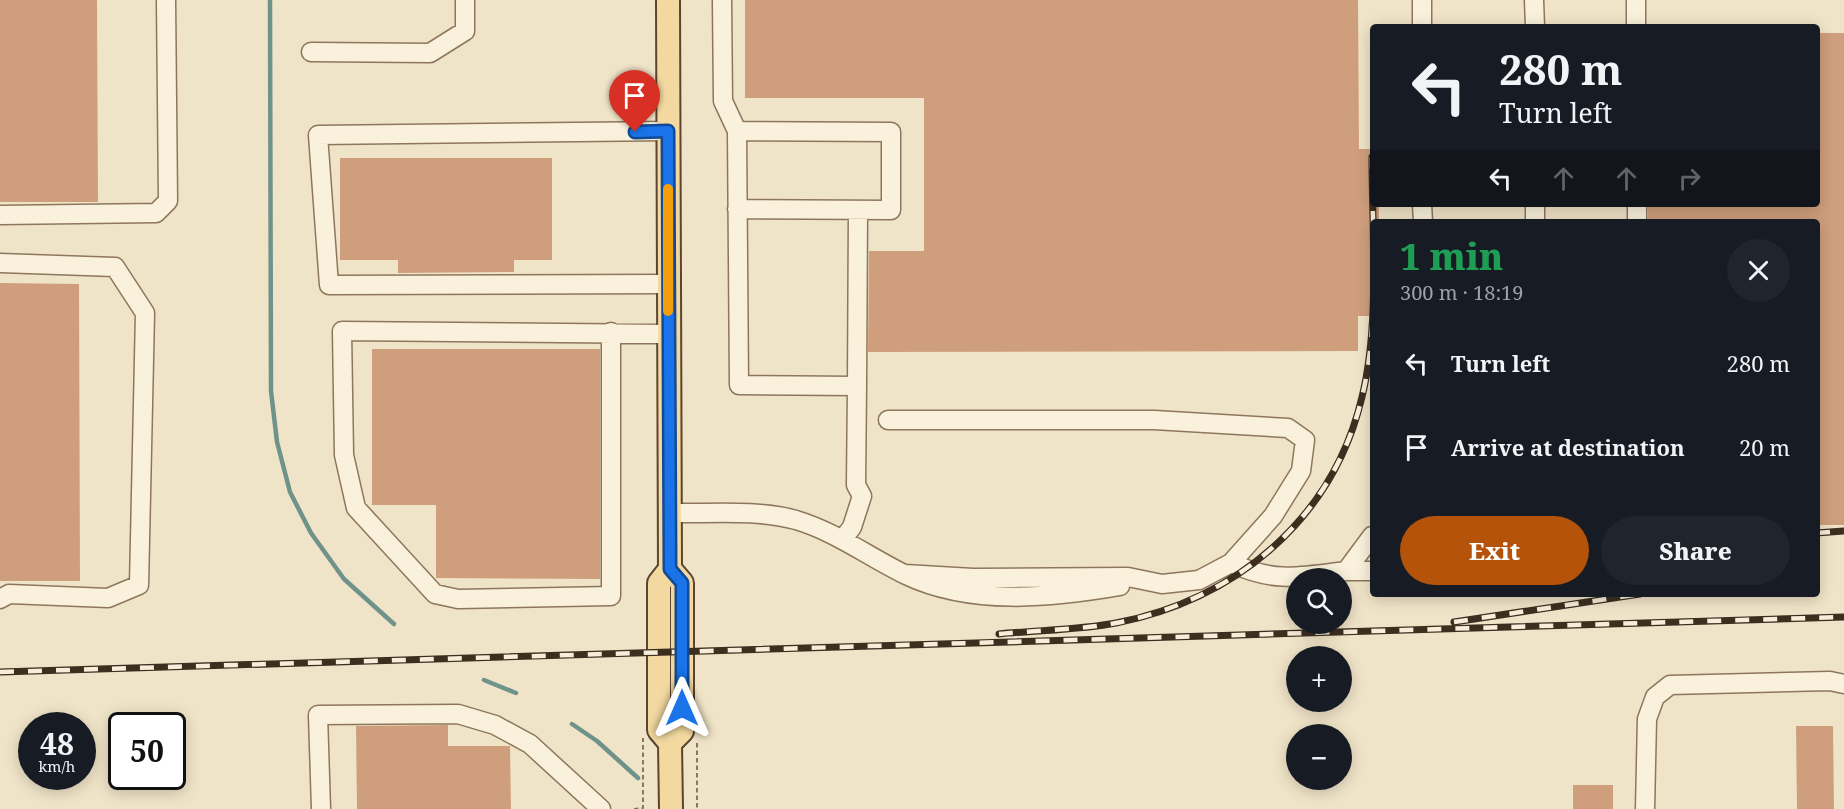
<!DOCTYPE html>
<meta charset="utf-8">
<style>
body{margin:0;font-family:"Noto Serif",serif;background:#20242c;color:#f1f3f6;height:100vh;display:flex;flex-direction:column;font-size:22px;white-space:nowrap}
*{box-sizing:border-box;margin:0}
p{font-size:20px;color:#9ea1a6}
.icon{flex:none;width:33px;height:33px;fill:none;stroke:currentColor;stroke-width:2;stroke-linecap:round;stroke-linejoin:round}
.map{position:relative;flex:1;overflow:hidden}
.panel{position:absolute;left:1370px;top:219px;width:450px;height:378px;display:flex;flex-direction:column;background:#171b24;border-radius:6px;box-shadow:0 3px 15px #0003}
.panel>*{flex:none}
.hud{position:absolute;left:1370px;top:24px;width:450px;height:183px;border-radius:6px;box-shadow:0 3px 15px #0003;background:#171b24;color:#f1f3f6;overflow:hidden}
.tools{position:absolute;left:1286px;top:568px;display:grid;gap:12px}
.tools a{display:grid;place-items:center;width:66px;height:66px;border-radius:50%;background:#171b24;box-shadow:0 3px 15px #0003;font-size:30px}
.speed{position:absolute;left:18px;top:712px;display:flex;gap:12px;font-size:30px;font-weight:700;text-align:center}
.speed>*{display:grid;place-content:center;width:78px;height:78px;border-radius:50%;background:#171b24;box-shadow:0 3px 15px #0003;line-height:1}
.speed small{font-size:15px;font-weight:400}
.speed .limit{border:3px solid #111;border-radius:9px;background:#fff;color:#111}
.pin{position:absolute;display:grid;place-items:center;width:51px;height:51px;color:#fff;margin:-62px -26px;border-radius:50% 50% 50% 0;rotate:-45deg;box-shadow:0 0 6px #0007}
.pin .icon{rotate:45deg}
.me{position:absolute;width:66px;margin:-33px;rotate:0deg;stroke-linejoin:round;filter:drop-shadow(0 0 4px #0008)}
.turn{display:flex;align-items:center;gap:21px;height:126px;padding:0 30px;font-size:27px}
.turn .icon{width:78px;height:78px;stroke-width:2.5}
.turn b{display:block;font-size:42px;line-height:51px}
.lanes{display:flex;align-items:center;height:57px;padding:0 30px;background:#0003;justify-content:center;gap:30px;direction:ltr}
.lanes .off{opacity:.35}
.round{display:grid;place-items:center;flex:none;width:63px;height:63px;border-radius:32px;background:#20242c}
.summary{display:flex;align-items:center;justify-content:space-between;height:102px;padding:0 30px}
h1{font-size:36px;font-weight:800;line-height:45px;color:#1e9e55}
.cta{display:flex;gap:12px;margin-top:auto;padding:12px 30px}
.cta a{flex:1;height:69px;border-radius:36px;background:#b45309;color:#fff;font-size:24px;font-weight:800;line-height:69px;text-align:center}
.cta a+a{background:#20242c;color:#f1f3f6}
ul{padding:0;list-style:none}
li{display:flex;align-items:center;gap:18px;height:84px;padding:0 30px}
li div{flex:1}
li b{display:block;font-size:22px}
li em{font-style:normal}
.map>svg:first-child{display:block}
</style>
<div class="map">
<svg width="1844" height="809" viewBox="0 0 1844 809">
<rect width="100%" height="100%" fill="#f0e4c8"/>
<g fill="none" stroke-linecap="round" stroke-linejoin="round">
<path stroke="#6f938a" stroke-width="4.5" d="M270,0L271,391L277,442L290,492L311,533L344,579L394,624
M484,680L516,693
M572,724L597,741L638,778"/>
</g>
<path fill="#cf9f7d" d="M0,0H97L98,202H0Z
M745,0H1358L1359,149H1372V204H1379V222H1372V316H1358V351L868,352L869,251H924V98H745Z
M1816,33H1844V525H1816V222H1648V204H1816Z
M340,158H552V260H514V272L398,273V260H340Z
M0,283L79,284L80,581H0Z
M372,349H600V579L436,578V505H372Z
M448,725V746H510L511,809H357L356,726Z
M1796,726H1833L1834,809H1797Z
M1573,785H1613V809H1573Z"/>
<g fill="none" stroke-linecap="round" stroke-linejoin="round">
<g stroke="#8d765c" stroke-width="21">
<path id="minor" d="M722,0L723,101L737,131L891,132V210L737,209
M1422,0V27
M1534,0L1535,27
M1636,0V27
M311,52L430,53L465,31V0
M668,131L318,135L329,285L668,284
M737,131L739,385L857,386L856,485L862,496L852,527L843,539
M1422,204L1423,222
M1637,204V222
M0,215L156,213L168,201L166,0
M1535,222V204
M0,263L115,267L145,313L139,585L108,598L9,594L0,599
M611,332V596L458,599L435,594L356,508L344,455L342,331L668,334
M857,386L858,210
M888,420H1154L1288,428L1305,440L1301,471L1273,516L1231,563L1199,580L1162,584L1128,577L973,578L905,574
M669,513C709,514 756,509 796,520C836,532 869,557 906,575C971,606 1051,598 1120,586
M1231,563C1275,583 1299,577 1346,571L1372,536
M1346,571H1372
M321,809L318,715L458,714L495,725L530,744L601,809
M1645,809L1647,719L1655,697L1670,685L1830,681L1844,684"/>
</g>
<g stroke="#5b4430" stroke-width="26">
<path id="major" d="M668,0L670,569L659,583V730L670,743L671,809
M670,569L682,583V731L670,743"/>
</g>
<path stroke="#8d765c" stroke-width="2" stroke-dasharray="4.5 3" stroke-linecap="butt" d="M697,743V809
M634,809L643,808V738"/>
<use href="#minor" stroke="#faf1dc" stroke-width="18"/>
<use href="#major" stroke="#f3d9a0" stroke-width="22"/>
<g stroke="#3d2e20" stroke-width="7">
<path id="rail" d="M1816,533L1844,531
M1454,622L1640,594
M999,634C1037,630 1080,630 1116,623C1237,599 1333,519 1362,397C1380,324 1372,233 1372,157
M0,672L1844,617"/>
</g>
<use href="#rail" stroke="#f7eed8" stroke-width="4.5" stroke-dasharray="14" stroke-linecap="butt"/>
</g>
<g fill="none" stroke-linecap="round" stroke-linejoin="round">
<g stroke="#114b97" stroke-width="15">
<path id="route" d="M635,132L668,131L670,569L682,583V708"/>
</g>
<use href="#route" stroke="#1a73e8" stroke-width="10"/>
<path stroke="#f59e0b" stroke-width="10" d="M668,189V311"/>
</g>
</svg>
<div class="tools">
<a><svg class="icon" aria-label="search" viewBox="0 0 24 24"><circle cx="10" cy="10" r="6"/><path d="M15 15l6 6"/></svg></a>
<a>+</a>
<a>−</a>
</div>
<div class="speed"><div>48<small>km/h</small></div><div class="limit">50</div></div>
<div class="pin" style="left:635px;top:132px;background:#d93025"><svg class="icon" aria-label="arrive" viewBox="0 0 24 24"><path d="M6 21V4h12l-3 4 3 4H6"/></svg></div>
<svg class="me" style="left:682px;top:708px" viewBox="-20 -20 40 40"><path d="M0-17L14 15 0 8-14 15z" fill="#1a73e8" stroke="#fff" stroke-width="4"/></svg>
<div class="hud">
<div class="turn"><svg class="icon" aria-label="left" viewBox="0 0 24 24"><path d="M17 20v-9H6M10 6l-5 5 5 5"/></svg><div><b>280 m</b>Turn left</div></div>
<div class="lanes"><svg class="icon" aria-label="left" viewBox="0 0 24 24"><path d="M17 20v-9H6M10 6l-5 5 5 5"/></svg><svg class="icon off" aria-label="ahead" viewBox="0 0 24 24"><path d="M12 20V5M6 11l6-6 6 6"/></svg><svg class="icon off" aria-label="ahead" viewBox="0 0 24 24"><path d="M12 20V5M6 11l6-6 6 6"/></svg><svg class="icon off" aria-label="right" viewBox="0 0 24 24"><path d="M7 20v-9h11M14 6l5 5-5 5"/></svg></div>
</div>
<section class="panel">
<div class="summary"><div><h1>1 min</h1><p>300 m · 18:19</p></div><a class="round"><svg class="icon" aria-label="close" viewBox="0 0 24 24"><path d="M6 6l12 12M18 6L6 18"/></svg></a></div>
<ul>
<li><svg class="icon" aria-label="left" viewBox="0 0 24 24"><path d="M17 20v-9H6M10 6l-5 5 5 5"/></svg><div><b>Turn left</b></div><em>280 m</em></li>
<li><svg class="icon" aria-label="arrive" viewBox="0 0 24 24"><path d="M6 21V4h12l-3 4 3 4H6"/></svg><div><b>Arrive at destination</b></div><em>20 m</em></li>
</ul>
<div class="cta"><a>Exit</a><a>Share</a></div>
</section>
</div>
